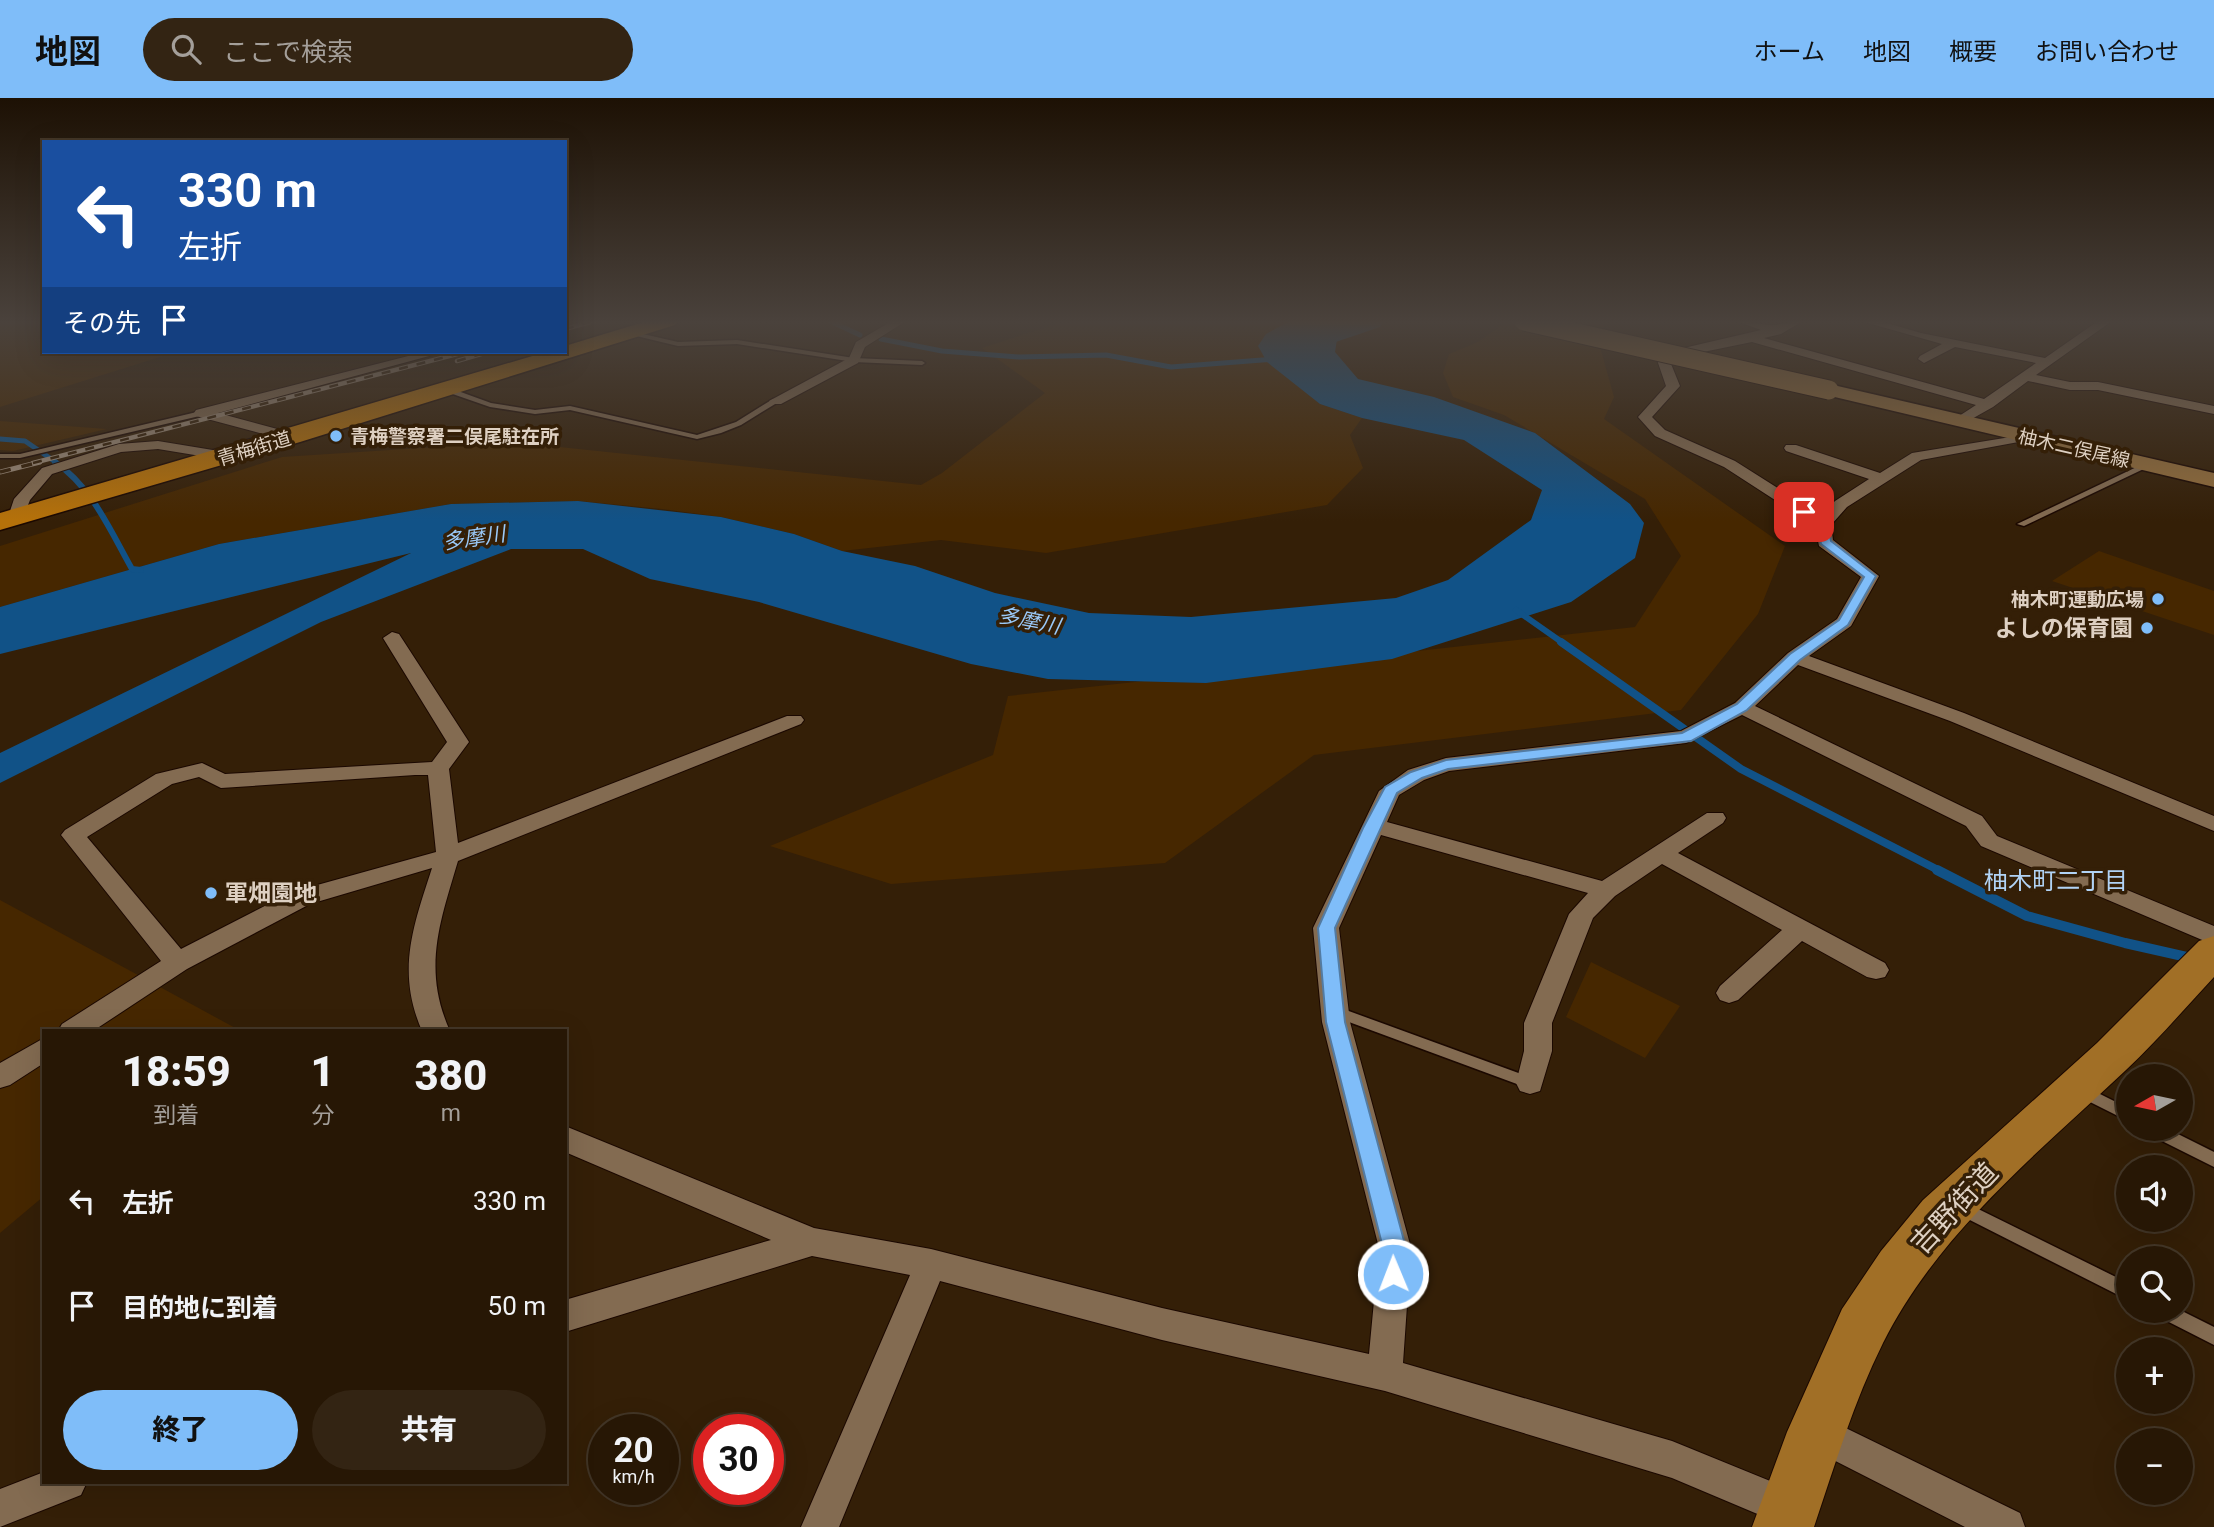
<!DOCTYPE html>
<html lang="ja">
<meta charset="utf-8">
<style>
body{margin:0;font-family:Roboto,"Noto Sans JP",sans-serif;background:#332413;color:#f1f3f6;height:100vh;display:flex;flex-direction:column;font-size:26px;white-space:nowrap}
*{box-sizing:border-box;margin:0}
p{font-size:23px;color:#a49f9a}
.icon{flex:none;width:38px;height:38px;fill:none;stroke:currentColor;stroke-width:2;stroke-linecap:round;stroke-linejoin:round}
.map{position:relative;flex:1;overflow:hidden}
.drawer{position:absolute;left:42px;top:931px;width:525px;height:455px;display:flex;flex-direction:column;background:#271705;border-radius:0px;box-shadow:0 7px 28px #0002,0 0 0 2px #433627}
.drawer>*{flex:none}
.guide{position:absolute;left:42px;top:42px;width:525px;height:214px;border-radius:0px;box-shadow:0 7px 28px #0002,0 0 0 2px #433627;background:#1a4fa0;color:#fff;overflow:hidden}
.needle{width:46px;rotate:261deg}
.tools{position:absolute;left:2116px;top:966px;display:grid;gap:14px}
.tools a{display:grid;place-items:center;width:77px;height:77px;border-radius:50%;background:#271705;box-shadow:0 7px 28px #0002,0 0 0 2px #433627;font-size:35px}
.speed{position:absolute;left:588px;top:1316px;display:flex;gap:14px;font-size:35px;font-weight:700;text-align:center}
.speed>*{display:grid;place-content:center;width:91px;height:91px;border-radius:50%;background:#271705;box-shadow:0 7px 28px #0002,0 0 0 2px #433627;line-height:1}
.speed small{font-size:18px;font-weight:400}
.speed .limit{border:10px solid #d22;background:#fff;color:#111}
.pin{position:absolute;display:grid;place-items:center;width:60px;height:60px;color:#fff;margin:-30px;border-radius:14px;box-shadow:0 4px 10px #0006}
.me{position:absolute;width:77px;margin:-38px;rotate:359deg;stroke-linejoin:round;filter:drop-shadow(0 0 5px #0008)}
.turn{display:flex;align-items:center;gap:24px;height:147px;padding:0 21px;font-size:32px}
.turn .icon{width:91px;height:91px;stroke-width:2.5}
.turn b{display:block;font-size:49px;line-height:60px}
.then{display:flex;align-items:center;height:66px;padding:0 21px;background:#0003;gap:14px;font-size:26px}
.eta{display:flex;justify-content:space-evenly;align-items:center;height:119px;text-align:center}
.eta b{font-size:42px;font-weight:800;line-height:49px}
.primary-button{display:flex;gap:14px;margin-top:auto;padding:14px 21px}
.primary-button a{flex:1;height:80px;border-radius:42px;background:#7fbdf9;color:#111;font-size:28px;font-weight:800;line-height:80px;text-align:center}
.primary-button a+a{background:#332413;color:#f1f3f6}
ul{padding:0;list-style:none}
li{display:flex;align-items:center;gap:21px;height:105px;padding:0 21px}
li div{flex:1}
li b{display:block;font-size:26px}
li em{font-style:normal}
header{display:flex;align-items:center;gap:42px;box-sizing:border-box;height:98px;padding:0 35px;background:#7fbdf9;color:#111}
header strong{font-size:33px}
nav{display:flex;gap:38px;margin-inline-start:auto;font-size:24px}
.search{width:490px;height:63px;background:#332413;display:flex;align-items:center;gap:18px;box-sizing:border-box;padding:0 24px;border-radius:38px;color:#a49f9a;font-size:26px}
.map>svg:first-child{display:block}
</style>
<header>
<strong>地図</strong>
<div class="search"><svg class="icon" aria-label="search" viewBox="0 0 24 24"><circle cx="10" cy="10" r="6"/><path d="M15 15l6 6"/></svg>ここで検索</div>
<nav><a>ホーム</a><a>地図</a><a>概要</a><a>お問い合わせ</a></nav>
</header>
<div class="map">
<svg width="2214" height="1429" viewBox="0 0 2214 1429">
<rect width="100%" height="100%" fill="#341f07"/>
<path fill="#462700" d="M0,223H44V254H176L0,309Z
M1089,223H1290L1266,236L1320,306L1362,320L1350,337L1363,370L1327,407L1046,455L941,442L842,453L794,436L721,419L662,411L578,403L451,406L219,446L0,509V448L282,359L512,344L921,387L942,375L1045,295L982,250L1056,226Z
M1508,223H1604L1600,249L1614,299L1604,321L1785,448L1758,516L1681,612L1314,657L1165,765L891,786L770,748L993,657L1008,598L1635,529L1681,458L1645,401L1504,317L1453,299L1443,275L1449,256L1478,244Z
M0,323L107,331L13,353L0,352Z
M2099,453L2214,493V537L2052,483Z
M0,802L239,932L44,933V1098L0,1135Z
M1591,864L1680,908L1645,960L1566,919Z"/>
<path fill="#115287" d="M1290,223H1372L1339,229L1335,254L1358,281L1434,299L1535,335L1630,406L1644,425L1635,460L1571,504L1392,561L1206,585L1048,581L971,566L759,504L650,481L583,451H511L321,524L0,685V655L411,455L0,556V509L219,446L451,406L578,403L721,419L794,436L842,453L915,468L995,495L1089,515L1191,519L1396,500L1448,482L1531,422L1542,392L1464,342L1362,320L1320,306L1267,264L1258,248L1266,236Z"/>
<g fill="none" stroke-linecap="round" stroke-linejoin="round">
<path stroke="#115287" stroke-width="5" d="M830,223L860,237
M881,241L942,253L1019,259L1106,257L1171,269L1275,261
M0,341L25,343L57,365"/>
<path stroke="#115287" stroke-width="6" d="M55,364C92,389 110,432 132,471L141,472
M1516,512L1563,545"/>
<path stroke="#115287" stroke-width="8" d="M1561,544L1741,671L1940,773"/>
<path stroke="#115287" stroke-width="10" d="M1937,772L2027,818L2125,845L2214,865"/>
<path fill="#115287" fill-rule="evenodd" d="M1343,223H1384L1380,229L1324,248L1328,262L1340,278L1336,284L1325,287L1314,284L1298,262L1296,243L1300,237Z"/>
<g stroke="#1b0800" stroke-width="3">
<path id="lane" d="M630,233L678,244L737,242L854,260L922,263L925,265L922,267L854,264L737,246L678,248L628,236V234Z
M447,289L491,305L535,312L570,308L697,337L736,324L773,301L780,303L741,327L721,335L697,341L570,312L535,316L490,309L444,293L443,291Z
M201,313L205,315L204,317L20,360H0V356H20Z
M2145,365L2152,367L2024,428L2017,426Z
M1335,908L1535,981L1538,985L1535,989L1530,991L1525,989L1330,917L1328,913L1330,909Z
M2082,987L2128,1010V1023L2076,997L2074,993L2076,989Z
M2146,1031H2168L2214,1054V1069L2148,1036Z
M1960,1102L2128,1185V1202L1954,1114L1952,1109L1954,1104Z
M2180,1212L2214,1229V1247L2159,1219L2156,1213Z"/>
</g>
<g stroke="#1b0800" stroke-width="2">
<path id="street" d="M892,223H906L865,249L858,265L781,306H771L769,303L849,260L856,244Z
M1736,223C1748,223 1758,226 1770,227C1776,228 1793,223 1803,223L1781,236L1764,240L1984,301L2036,265L1955,249L1924,265L1918,261L1920,258L1942,246L1861,223H1880L1921,235L2045,260L2098,223H2112L2036,277L2070,284H2098L2214,308V316L2098,292H2070L2028,283L1993,309L1961,327L1956,326V320L1976,307L1752,244L1669,261L1680,288L1652,319L1665,332L1735,363L1822,418L1835,403L1869,381L1786,353L1784,350L1786,347H1796L1880,375L1912,355L2029,336L2031,339L2029,342L2024,343L1921,362L1847,409L1831,427L1833,442L1879,478L1851,528L1809,558L1964,615L2214,718V733L1950,623L1798,567L1755,608L1982,718L1997,738L2214,828V847L1981,748L1966,728L1742,617L1686,645L1449,673L1424,682L1399,697L1387,724L1602,783L1707,715H1723L1726,720L1723,725L1678,755L1885,865L1889,872L1885,879L1876,881L1867,879L1802,843L1738,902L1729,905L1720,902L1716,895L1720,888L1782,832L1662,766L1615,798L1593,820L1552,925V953L1540,993L1530,996L1520,993L1516,985L1524,953V925L1569,816L1588,795L1381,737L1339,830L1350,924L1411,1150L1403,1265L1672,1343L1802,1396L1807,1410L1802,1424L1788,1429L1672,1380L1385,1293L1162,1242L940,1183L839,1429H801L910,1177L812,1158L565,1234V1202L771,1142L565,1054V1028L814,1130L931,1151L1162,1210L1369,1256L1379,1150L1322,924L1313,830L1379,693L1408,672L1446,660L1681,633L1735,605L1788,555L1837,521L1861,479L1819,448L1815,428L1724,369L1655,338L1638,319L1666,288L1656,259L1658,256L1761,232Z
M424,254H444L218,315L296,336L298,339L296,342H286L196,318L194,315L196,312Z
M158,343L225,354L232,358L225,362L158,351L121,354L52,376L30,402L22,422H10L8,419L14,401L42,370L119,346Z
M392,534L399,536L469,644L449,671L458,745L787,618H801L804,622L801,626L458,763C440,824 422,871 450,933H422C396,873 413,829 432,770L310,806L187,871L93,933H58L62,926L161,863L65,742L61,737L65,732L156,676L202,665L225,676L432,664L447,644L383,540ZM415,677H428L436,754L292,794L181,851L87,739L172,686L199,679L221,690Z
M44,940V965L10,987L0,990V965Z
M1817,1316L2020,1415L2025,1429H1965L1804,1347L1799,1334L1804,1321Z
M44,1374V1384H87L81,1397L0,1429V1391Z"/>
</g>
<g stroke="#1b0800" stroke-width="3">
<path id="secondary" d="M1829,286L2214,375V389L1822,296L1819,292Z"/>
</g>
<g stroke="#1b0800" stroke-width="2">
<path id="primary" d="M2214,838V879C2185,910 2157,943 2126,972C2039,1054 1938,1135 1883,1245C1854,1303 1835,1367 1814,1429H1752L1787,1334L1842,1211L1881,1153L1923,1102L2097,945L2199,843Z"/>
</g>
<g stroke="#1b0800" stroke-width="3">
<path id="highway" d="M647,223H678L675,227L300,344L0,432V415L546,254H565V248Z"/>
</g>
<use href="#lane" fill="#836b51" fill-rule="evenodd"/>
<use href="#street" fill="#836b51" fill-rule="evenodd"/>
<use href="#secondary" fill="#926d3c" fill-rule="evenodd"/>
<use href="#primary" fill="#a16f26" fill-rule="evenodd"/>
<use href="#highway" fill="#b5710a" fill-rule="evenodd"/>
<g stroke="#9a8977" stroke-width="4.5">
<path id="rail-far1" d="M565,231L594,223
M457,263L488,254
M33,365L465,254"/>
</g>
<g stroke="#9a8977" stroke-width="5">
<path id="rail" d="M0,374L40,364"/>
</g>
<use href="#rail-far1" stroke="#341f07" stroke-width="2.5" stroke-dasharray="9" stroke-linecap="butt"/>
<use href="#rail" stroke="#341f07" stroke-width="3.5" stroke-dasharray="11" stroke-linecap="butt"/>
<g stroke="#1b0800" stroke-width="21" stroke-linecap="butt">
<path id="secondary-bridge" d="M1524,223L1829,292"/>
</g>
<use href="#secondary-bridge" stroke="#926d3c" stroke-width="19"/>
</g>
<linearGradient id="sky" x2="0" y2="1"><stop stop-color="#1d1104"/><stop offset="0.53" stop-color="#4a423c"/><stop offset="1" stop-color="#4a423c" stop-opacity="0"/></linearGradient>
<rect width="2214" height="423" fill="url(#sky)"/>
<path fill="#7fbdf9" stroke="#537ba2" stroke-width="2" d="M1800,411H1808L1827,424L1831,443L1876,478L1848,527L1800,562L1747,612L1691,643L1448,671L1422,680L1397,695L1335,830L1345,924L1406,1150L1404,1176L1401,1183L1393,1186L1384,1183L1381,1176L1383,1150L1326,924L1318,830L1363,730L1385,689L1411,674L1446,662L1682,635L1737,606L1790,556L1839,522L1864,479L1821,446L1817,428L1800,416Z"/>
<g fill="#7fbdf9" stroke="#341f07" stroke-width="2.5">
<circle cx="336" cy="338" r="7"/>
<circle cx="2158" cy="501" r="7"/>
<circle cx="2147" cy="530" r="7"/>
<circle cx="211" cy="795" r="7"/>
</g>
<g text-anchor="middle" stroke-width="7" stroke-linejoin="round" paint-order="stroke">
<g font-size="19" font-weight="bold" fill="#ded0c2" stroke="#341f07" text-anchor="start">
<text x="350" y="345">青梅警察署二俣尾駐在所</text>
<text x="2144" y="508" text-anchor="end">柚木町運動広場</text>
</g>
<g font-size="19" fill="#ded0c2" stroke="#341f07">
<text transform="translate(254 350) rotate(-17)" y="7">青梅街道</text>
<text transform="translate(2074 350) rotate(13)" y="7">柚木二俣尾線</text>
</g>
<g font-size="21" font-style="italic" fill="#9ac9f8" stroke="#341f07">
<text transform="translate(474 440) rotate(-8)" y="7">多摩川</text>
<text transform="translate(1029 523) rotate(11)" y="7">多摩川</text>
</g>
<g font-size="23" font-weight="bold" fill="#ded0c2" stroke="#341f07" text-anchor="end">
<text x="2133" y="538">よしの保育園</text>
<text x="225" y="803" text-anchor="start">軍畑園地</text>
</g>
<g font-size="24" fill="#b1d3f5" stroke="#341f07">
<text x="2056" y="791">柚木町二丁目</text>
</g>
<g font-size="28" fill="#ded0c2" stroke="#341f07">
<text transform="translate(1954 1110) rotate(-47)" y="10">吉野街道</text>
</g>
</g>
</svg>
<div class="tools">
<a><svg class="needle" viewBox="-14 -14 28 28"><path d="M0-13l5 13h-10z" fill="#e53935"/><path d="M0 13l5-13h-10z" fill="#a49f9a"/></svg></a>
<a><svg class="icon" aria-label="sound" viewBox="0 0 24 24"><path d="M4 9h4l5-4v14l-5-4H4zM17 9q2 3 0 6"/></svg></a>
<a><svg class="icon" aria-label="search" viewBox="0 0 24 24"><circle cx="10" cy="10" r="6"/><path d="M15 15l6 6"/></svg></a>
<a>+</a>
<a>−</a>
</div>
<div class="speed"><div>20<small>km/h</small></div><div class="limit">30</div></div>
<div class="pin" style="left:1804px;top:414px;background:#d93025"><svg class="icon" aria-label="arrive" viewBox="0 0 24 24"><path d="M6 21V4h12l-3 4 3 4H6"/></svg></div>
<svg class="me" style="left:1393px;top:1176px" viewBox="-20 -20 40 40"><circle r="17" fill="#7fbdf9" stroke="#fff" stroke-width="3"/><path d="M0-11L8 9 0 5-8 9z" fill="#fff"/></svg>
<div class="guide">
<div class="turn"><svg class="icon" aria-label="left" viewBox="0 0 24 24"><path d="M17 20v-9H6M10 6l-5 5 5 5"/></svg><div><b>330 m</b>左折</div></div>
<div class="then">その先<svg class="icon" aria-label="arrive" viewBox="0 0 24 24"><path d="M6 21V4h12l-3 4 3 4H6"/></svg></div>
</div>
<section class="drawer">
<div class="eta">
<div><b>18:59</b><p>到着</p></div>
<div><b>1</b><p>分</p></div>
<div><b>380</b><p>m</p></div>
</div>
<ul>
<li><svg class="icon" aria-label="left" viewBox="0 0 24 24"><path d="M17 20v-9H6M10 6l-5 5 5 5"/></svg><div><b>左折</b></div><em>330 m</em></li>
<li><svg class="icon" aria-label="arrive" viewBox="0 0 24 24"><path d="M6 21V4h12l-3 4 3 4H6"/></svg><div><b>目的地に到着</b></div><em>50 m</em></li>
</ul>
<div class="primary-button"><a>終了</a><a>共有</a></div>
</section>
</div>
